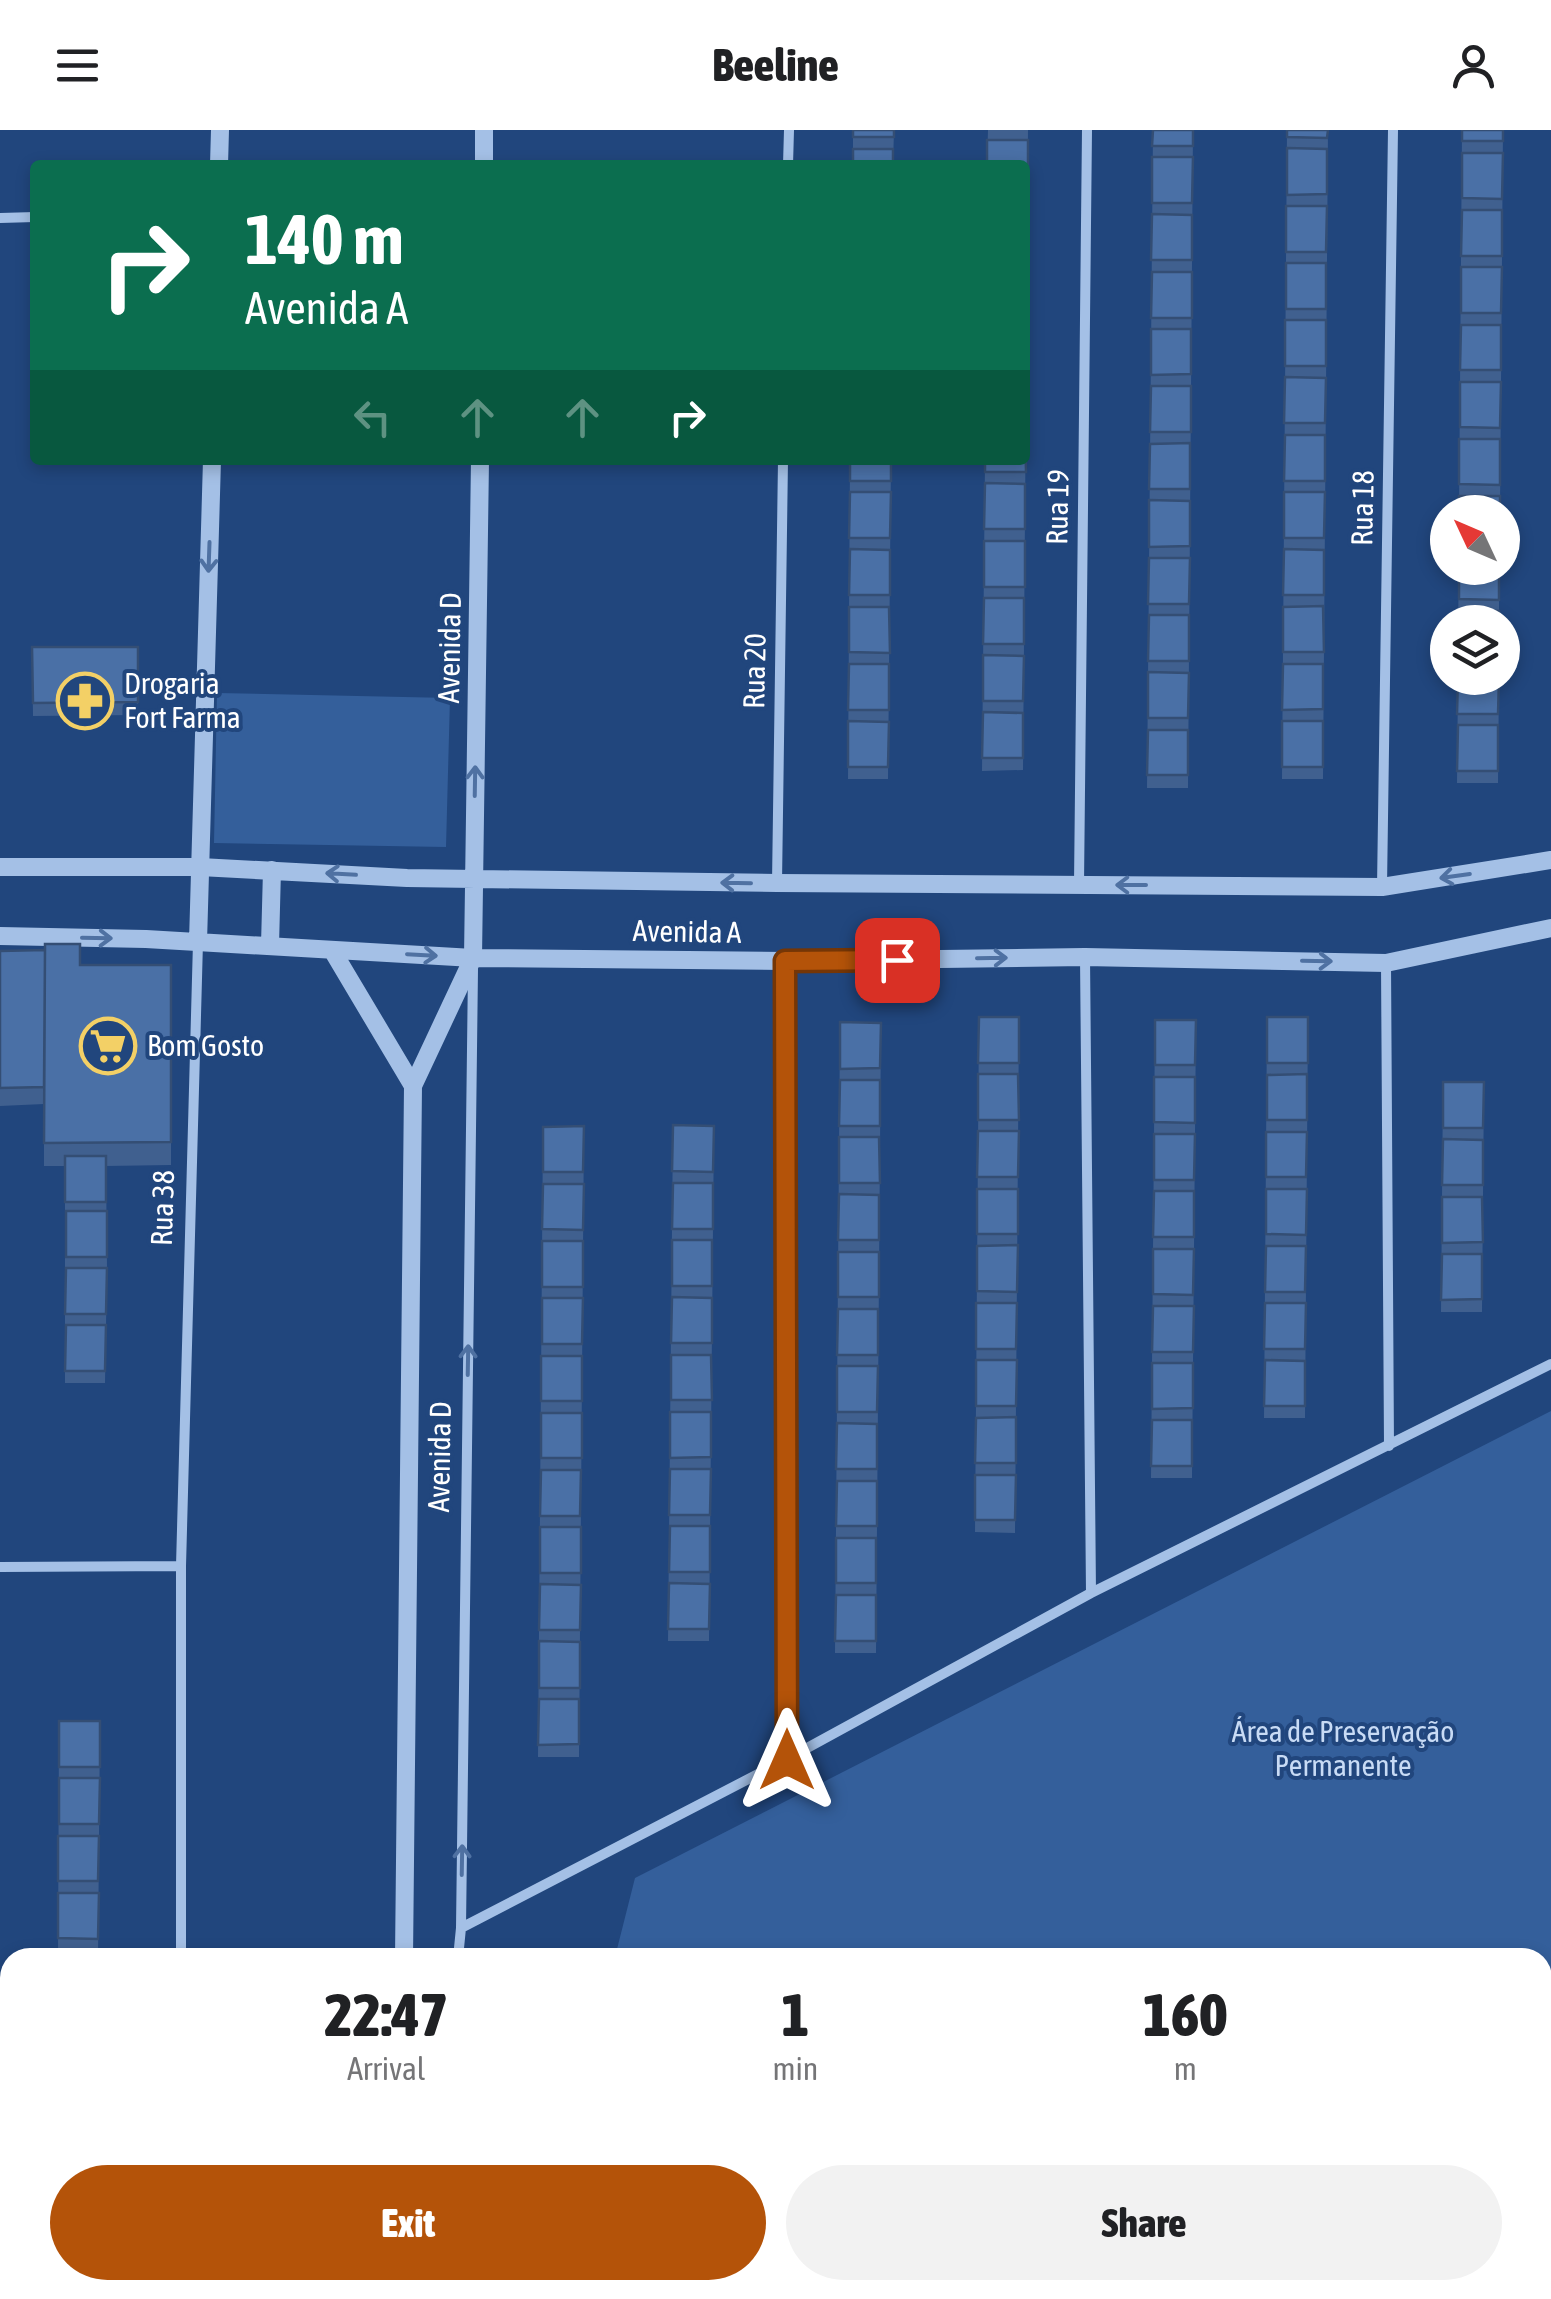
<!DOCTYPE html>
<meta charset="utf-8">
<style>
body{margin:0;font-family:"Asap Condensed",sans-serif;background:#f2f2f2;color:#202124;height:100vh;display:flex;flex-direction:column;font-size:38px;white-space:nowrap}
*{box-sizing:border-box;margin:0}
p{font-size:32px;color:#757577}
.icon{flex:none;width:55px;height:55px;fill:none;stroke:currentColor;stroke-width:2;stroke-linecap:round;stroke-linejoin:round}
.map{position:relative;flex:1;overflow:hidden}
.sheet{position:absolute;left:0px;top:1818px;width:1552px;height:352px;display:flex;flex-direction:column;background:#fff;border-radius:30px 30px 0 0;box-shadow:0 5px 15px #0003}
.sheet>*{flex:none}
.hud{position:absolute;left:30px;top:30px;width:1000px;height:305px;border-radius:10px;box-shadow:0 5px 15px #0003;background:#0b6e4f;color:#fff;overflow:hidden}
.needle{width:65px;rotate:314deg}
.buttons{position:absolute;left:1430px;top:365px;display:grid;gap:20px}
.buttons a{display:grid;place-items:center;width:90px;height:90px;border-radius:50%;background:#fff;box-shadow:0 5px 15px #0003;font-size:50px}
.pin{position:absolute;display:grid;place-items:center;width:85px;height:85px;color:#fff;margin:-42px;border-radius:20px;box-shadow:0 5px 15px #0006}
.me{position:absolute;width:110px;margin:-55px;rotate:0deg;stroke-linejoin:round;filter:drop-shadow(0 0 8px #0008)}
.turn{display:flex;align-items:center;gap:35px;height:210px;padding:0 50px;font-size:45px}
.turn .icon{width:130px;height:130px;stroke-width:2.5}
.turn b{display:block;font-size:70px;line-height:85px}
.lanes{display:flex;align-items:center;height:95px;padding:0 50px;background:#0003;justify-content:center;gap:50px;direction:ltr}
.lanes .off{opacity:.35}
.eta{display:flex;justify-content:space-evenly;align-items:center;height:170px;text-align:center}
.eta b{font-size:60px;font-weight:800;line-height:70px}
.action{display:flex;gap:20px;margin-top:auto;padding:20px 50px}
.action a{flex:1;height:115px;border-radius:60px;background:#b45309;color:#fff;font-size:40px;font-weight:800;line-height:115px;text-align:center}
.action a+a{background:#f2f2f2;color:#202124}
header{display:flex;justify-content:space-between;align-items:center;height:130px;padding:0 50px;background:#fff;font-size:45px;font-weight:800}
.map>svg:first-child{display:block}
</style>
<header><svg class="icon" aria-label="menu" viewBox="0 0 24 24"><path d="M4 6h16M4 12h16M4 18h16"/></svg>Beeline<svg class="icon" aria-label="person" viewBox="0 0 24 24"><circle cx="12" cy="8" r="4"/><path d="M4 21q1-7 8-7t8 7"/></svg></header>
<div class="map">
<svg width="1551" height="2169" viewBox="0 0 1551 2169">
<rect width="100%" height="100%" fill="#21467d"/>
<path fill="#345f9b" d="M217,563L450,568L446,717L214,713Z
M1551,1281V2169H436L437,2160H1542V1828L615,1827L635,1748Z"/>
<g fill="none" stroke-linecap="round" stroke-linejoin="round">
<path stroke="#98bae8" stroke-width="11" d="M1542,1970L1551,1960
M931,2169L933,2160"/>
<path stroke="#a4c0e6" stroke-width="10" d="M788,35L789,0
M0,88L35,87
M777,753L783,330
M1079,755L1087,0
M1382,757L1393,0
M1085,827L1091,1463
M785,831L787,1629
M1386,833L1389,1316
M0,1437L181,1436
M461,1798L787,1629L1091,1463L1551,1234
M181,1828V1436L198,812
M458,1828L461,1798L473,839
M181,2169V2160"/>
<path stroke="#a4c0e6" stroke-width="18" d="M219,35L220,0
M484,35V0
M0,737H200L407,748L777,753L1382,757L1551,730
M0,806L146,809L473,828L785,831L1085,827L1386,833L1551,798
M198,812L212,330
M270,815L272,740
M332,820L413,956
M404,1828L413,956L473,828L480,330
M403,2169V2160"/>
</g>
<path fill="#40608f" d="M853,0H894L893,35H853Z
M988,0H1028L1023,640L982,641L985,330H1025V35H987Z
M1153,0H1193L1188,658H1147Z
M1287,0H1328L1323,649H1282Z
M1462,0H1503L1500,382H1459Z
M850,330H891L888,649H848Z
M1459,438H1499V492H1458Z
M32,517H138V585L33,586Z
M1458,548H1499L1498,653H1457Z
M0,821L80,835H171V1035L106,1036L107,1139L105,1253H65V1036H44V861V974L0,976Z
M979,887H1019L1015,1403L975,1402Z
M1267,887H1308L1305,1288H1264Z
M1155,890H1196L1192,1348H1151Z
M840,892L881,893L876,1523H835Z
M1443,952H1484L1482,1182H1441Z
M673,995L714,996L709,1511H668Z
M584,996L579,1627H538L543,997Z
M59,1591H100L98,1828H58Z
M55,2160H96V2164L55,2169Z"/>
<path fill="#4a70a6" stroke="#344e74" stroke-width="2.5" d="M853,0H894V7H853Z
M1153,0H1193V16H1152Z
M1287,0H1328L1327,8L1287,7Z
M1462,0H1503V11H1462Z
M987,10H1028V56H1025V35H987Z
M1287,18L1327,19V64L1287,65Z
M853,19H893V35H853Z
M1462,23H1503L1502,69L1462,68Z
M1152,27H1193L1192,73H1152Z
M1025,68H1028L1027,113H1025Z
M1286,76H1327L1326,122H1286Z
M1462,80H1502V126H1461Z
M1152,84L1192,85V130H1151Z
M1025,125H1027V170H1025Z
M1286,133H1326V179H1286Z
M1461,137H1502L1501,183H1461Z
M1152,142H1192V188H1151Z
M1025,182H1027L1025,227Z
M1285,190H1326V236H1285Z
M1461,195H1501V240H1460Z
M1151,199H1191V244L1151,245Z
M1025,239H1026V285H1025Z
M1285,247L1326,248L1325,293H1284Z
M1460,252H1501L1500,298L1460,297Z
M1151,256H1191V302H1150Z
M1025,296L1026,342H985V330H1025Z
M1285,305H1325V351H1284Z
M1459,309H1500V355L1459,354Z
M1190,313V359H1149L1150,314Z
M850,330H891V351H850Z
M985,353L1025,354V399H984Z
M850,362H891L890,408H849Z
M1284,362H1325L1324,408H1284Z
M1459,366H1500V382H1459Z
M1149,370L1190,371V416L1149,417Z
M984,411H1025V457H984Z
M850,419L890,420V465H849Z
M1284,419L1324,420V465H1283Z
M1149,428H1190L1189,474H1148Z
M1459,438H1499V470L1459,469Z
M984,468H1024V514H983Z
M1323,476L1324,522H1283V477Z
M849,477H889L890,523L849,522Z
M1458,480L1499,481V492H1458Z
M1149,485H1189V531H1148Z
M32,517H138V572L33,573Z
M983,525L1024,526L1023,571H983Z
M849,534H889V580H848Z
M1283,534H1323V579L1282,580Z
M1148,542L1189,543L1188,588H1148Z
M1458,548H1499L1498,584H1457Z
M983,582L1023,583V628H982Z
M848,591L889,592L888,637H848Z
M1282,591H1323V637H1282Z
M1458,595H1498V641H1457Z
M1148,600H1188V645H1147Z
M45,814H80V835H171V1012L44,1013Z
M45,820L44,957L0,958V821Z
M979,887H1019V933H978Z
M1267,887H1308V933H1267Z
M1155,890H1196L1195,935H1155Z
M840,892L881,893L880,938L840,939Z
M978,944H1018L1019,990H978Z
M1307,944V990H1267V945Z
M1154,947H1195V993L1154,992Z
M840,950H880V996H839Z
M1443,952H1484L1483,998H1443Z
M673,995L714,996L713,1042L672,1041Z
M584,996L583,1042H543V997Z
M978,1001H1019L1018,1047H977Z
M1266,1002H1307L1306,1047H1266Z
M1154,1004H1195L1194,1050H1154Z
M839,1007H879L880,1053H839Z
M1443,1009L1483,1010V1055H1442Z
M65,1026H106V1072H65Z
M673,1053H713V1099H672Z
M543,1054H584L583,1100L542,1099Z
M977,1059H1018V1104H977Z
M1266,1059H1307L1306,1105L1266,1104Z
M1154,1061H1194V1107H1153Z
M839,1064L879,1065V1110H838Z
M1442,1067H1482L1483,1112L1442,1113Z
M66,1081H107V1127H66Z
M672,1110H712V1156H672Z
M542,1111H583V1157H542Z
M1018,1115L1017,1162L977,1161V1116Z
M1266,1116H1306L1305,1162H1265Z
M1153,1119H1194L1193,1165L1153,1164Z
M838,1122H879V1167H838Z
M1442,1124H1482V1169L1441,1170Z
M66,1138H107L106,1184H65Z
M672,1167L712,1168V1213H671Z
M542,1168H583L582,1214H542Z
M976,1173H1017L1016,1219H976Z
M1265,1173H1306L1305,1219H1264Z
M1153,1176H1194L1193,1222H1152Z
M838,1179H878V1225H837Z
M66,1195H106L105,1241H65Z
M671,1225H711L712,1270H671Z
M541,1226H582V1271H541Z
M976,1230H1017L1016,1276H976Z
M1265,1230L1305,1231V1276H1264Z
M1152,1233H1193V1278L1152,1279Z
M837,1236H878L877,1282H837Z
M670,1282H711V1327L670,1328Z
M541,1283H582V1328H541Z
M1016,1287V1333H975L976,1288Z
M1152,1290H1192V1336H1151Z
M837,1293L877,1294V1339H836Z
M670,1339H711L710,1385H669Z
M541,1340H581L580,1386H540Z
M975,1345H1016L1015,1390H975Z
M837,1351H877V1396H836Z
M670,1396H710V1442H669Z
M540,1397H581V1443H540Z
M836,1408H876V1453H836Z
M669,1453L710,1454L709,1499H668Z
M540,1454L581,1455L580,1500H539Z
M836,1465H876V1511H835Z
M539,1511L580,1512V1558H539Z
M539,1569H579V1614L538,1615Z
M59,1591H100V1637H59Z
M59,1648H100L99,1694H59Z
M58,1706H99L98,1751H58Z
M58,1763H99L98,1809L58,1808Z
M58,1820H98V1828H58Z
M55,2163H95V2169H55Z"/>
<defs><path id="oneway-shaft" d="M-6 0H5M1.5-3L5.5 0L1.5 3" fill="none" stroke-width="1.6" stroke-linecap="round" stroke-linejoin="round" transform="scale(2.5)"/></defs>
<g stroke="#4f71a2">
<use href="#oneway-shaft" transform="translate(209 427) rotate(92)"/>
<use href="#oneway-shaft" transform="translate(475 651) rotate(-89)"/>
<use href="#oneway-shaft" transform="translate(341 744) rotate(-177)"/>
<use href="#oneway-shaft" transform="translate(1455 746) rotate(172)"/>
<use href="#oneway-shaft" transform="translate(736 753) rotate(-179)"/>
<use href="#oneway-shaft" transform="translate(1131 755) rotate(-180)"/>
<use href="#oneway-shaft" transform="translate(97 808) rotate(1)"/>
<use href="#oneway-shaft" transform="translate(422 825) rotate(3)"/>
<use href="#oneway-shaft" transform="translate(992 828) rotate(-1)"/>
<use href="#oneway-shaft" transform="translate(1317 831) rotate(1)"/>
<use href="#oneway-shaft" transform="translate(468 1230) rotate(-89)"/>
<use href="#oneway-shaft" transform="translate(462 1730) rotate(-89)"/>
</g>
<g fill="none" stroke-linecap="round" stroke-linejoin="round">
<g stroke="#753606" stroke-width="25">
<path id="route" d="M787,1630L785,831L897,830"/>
</g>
<use href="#route" stroke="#b45309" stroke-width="18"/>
</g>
<defs>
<g id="pharmacy-ring" transform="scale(2.875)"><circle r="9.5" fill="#21467d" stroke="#f3d066" stroke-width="1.5"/><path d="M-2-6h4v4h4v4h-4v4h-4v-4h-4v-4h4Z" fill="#f3d066"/></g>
<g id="supermarket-ring" transform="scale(2.875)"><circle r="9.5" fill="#21467d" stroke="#f3d066" stroke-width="1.5"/><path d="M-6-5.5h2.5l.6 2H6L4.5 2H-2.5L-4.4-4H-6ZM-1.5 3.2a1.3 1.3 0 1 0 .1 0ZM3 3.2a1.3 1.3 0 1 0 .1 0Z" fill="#f3d066"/></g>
</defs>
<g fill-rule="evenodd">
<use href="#pharmacy-ring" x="85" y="571"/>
<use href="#supermarket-ring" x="108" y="916"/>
</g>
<g text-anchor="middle" stroke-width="8" stroke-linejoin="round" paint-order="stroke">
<g font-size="30" fill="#fff" stroke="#21467d">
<text transform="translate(1058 377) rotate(-89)" y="10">Rua 19</text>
<text transform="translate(1363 378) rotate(-89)" y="10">Rua 18</text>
<text transform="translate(450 518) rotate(-89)" y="10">Avenida D</text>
<text transform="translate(755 541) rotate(-89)" y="10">Rua 20</text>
<text transform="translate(687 802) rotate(1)" y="10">Avenida A</text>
<text transform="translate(163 1078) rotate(-88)" y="10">Rua 38</text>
<text transform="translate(440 1327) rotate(-89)" y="10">Avenida D</text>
</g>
<g font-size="30" fill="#fff" stroke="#21467d" text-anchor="start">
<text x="124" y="564">Drogaria<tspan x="124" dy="34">Fort Farma</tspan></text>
<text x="147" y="926">Bom Gosto</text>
</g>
<g font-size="30" fill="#c8dbf5" stroke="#21467d">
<text x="1343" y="1612">Área de Preservação<tspan x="1343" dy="34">Permanente</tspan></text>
</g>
</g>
</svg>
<div class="buttons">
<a><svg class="needle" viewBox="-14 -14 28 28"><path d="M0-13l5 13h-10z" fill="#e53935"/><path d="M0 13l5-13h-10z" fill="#757577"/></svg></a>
<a><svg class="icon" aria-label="layers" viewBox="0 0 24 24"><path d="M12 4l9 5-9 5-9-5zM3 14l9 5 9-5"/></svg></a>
</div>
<div class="pin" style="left:897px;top:830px;background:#d93025"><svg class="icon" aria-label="arrive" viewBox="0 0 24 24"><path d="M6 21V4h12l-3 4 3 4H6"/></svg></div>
<svg class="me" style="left:787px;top:1630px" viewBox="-20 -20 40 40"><path d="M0-17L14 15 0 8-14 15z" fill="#b45309" stroke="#fff" stroke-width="4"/></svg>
<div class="hud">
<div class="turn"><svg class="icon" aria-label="right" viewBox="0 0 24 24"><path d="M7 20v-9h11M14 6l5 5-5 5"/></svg><div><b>140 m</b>Avenida A</div></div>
<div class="lanes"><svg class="icon off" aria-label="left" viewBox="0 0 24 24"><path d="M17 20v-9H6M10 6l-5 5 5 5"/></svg><svg class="icon off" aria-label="ahead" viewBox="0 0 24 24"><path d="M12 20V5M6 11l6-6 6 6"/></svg><svg class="icon off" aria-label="ahead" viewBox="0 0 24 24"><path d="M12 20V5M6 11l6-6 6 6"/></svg><svg class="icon" aria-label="right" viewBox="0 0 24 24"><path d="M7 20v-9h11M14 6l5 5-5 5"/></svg></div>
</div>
<section class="sheet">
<div class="eta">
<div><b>22:47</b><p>Arrival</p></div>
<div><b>1</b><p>min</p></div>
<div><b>160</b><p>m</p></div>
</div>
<div class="action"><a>Exit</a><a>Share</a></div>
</section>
</div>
